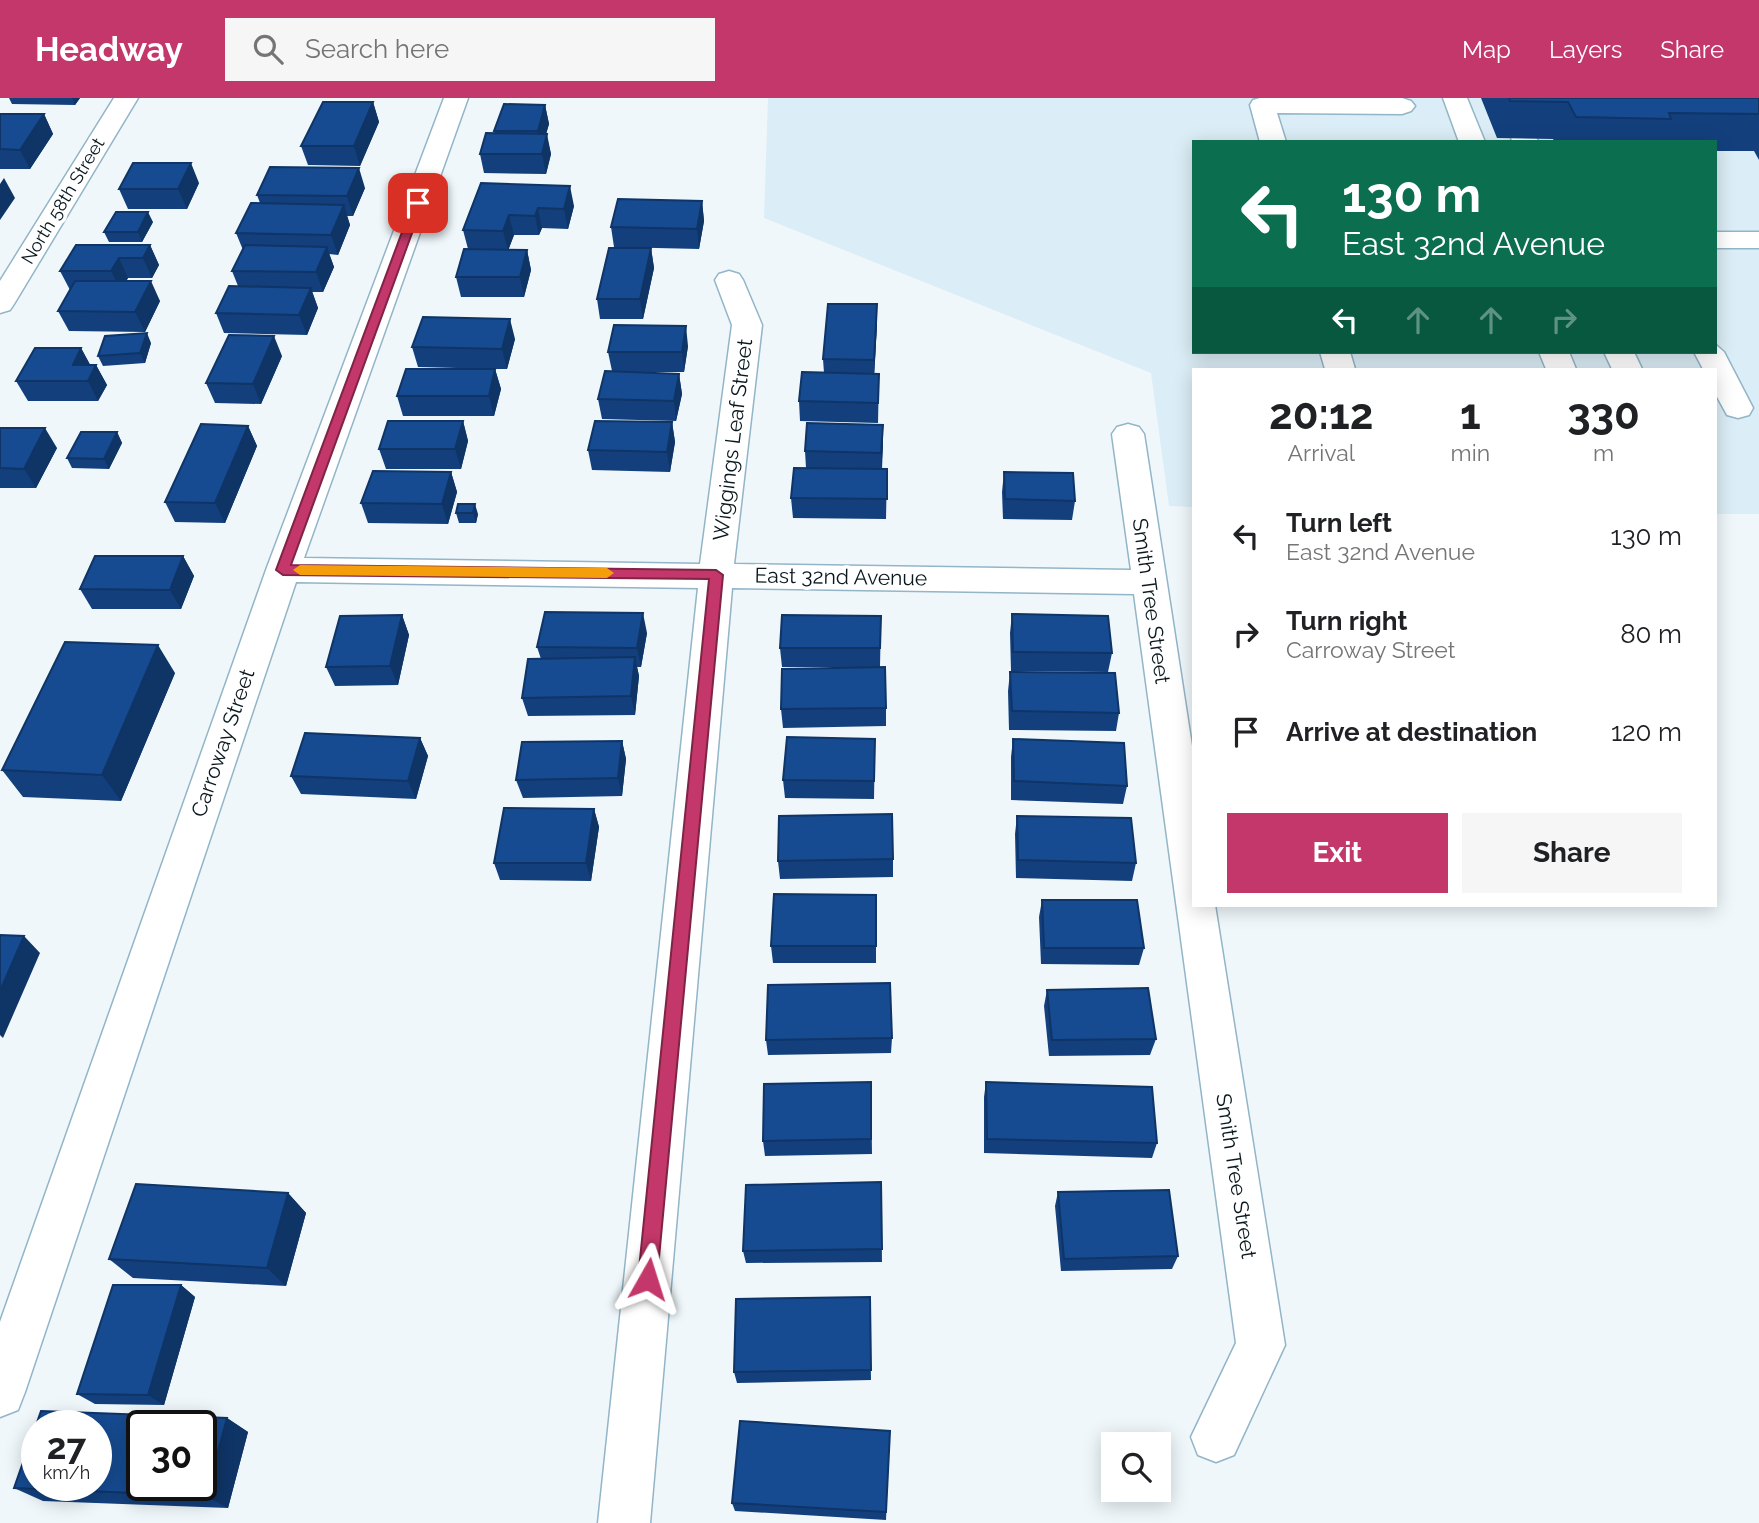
<!DOCTYPE html>
<style>
body{margin:0;font-family:Raleway,sans-serif;background:#f6f6f6;color:#202124;height:100vh;display:flex;flex-direction:column;font-size:26px;white-space:nowrap}
*{box-sizing:border-box;margin:0}
p{font-size:23px;color:#757577}
.icon{flex:none;width:38px;height:38px;fill:none;stroke:currentColor;stroke-width:2;stroke-linecap:round;stroke-linejoin:round}
.map{position:relative;flex:1;overflow:hidden}
.panel{position:absolute;left:1192px;top:270px;width:525px;height:539px;display:flex;flex-direction:column;background:#fff;border-radius:0px;box-shadow:0 4px 18px #0003}
.panel>*{flex:none}
.hud{position:absolute;left:1192px;top:42px;width:525px;height:214px;border-radius:0px;box-shadow:0 4px 18px #0003;background:#0b6e4f;color:#fff;overflow:hidden}
.controls{position:absolute;left:1101px;top:1334px;display:grid;gap:14px}
.controls a{display:grid;place-items:center;width:70px;height:70px;border-radius:0px;background:#fff;box-shadow:0 4px 18px #0003;font-size:35px}
.speed{position:absolute;left:21px;top:1312px;display:flex;gap:14px;font-size:35px;font-weight:700;text-align:center}
.speed>*{display:grid;place-content:center;width:91px;height:91px;border-radius:50%;background:#fff;box-shadow:0 4px 18px #0003;line-height:1}
.speed small{font-size:18px;font-weight:400}
.speed .limit{border:4px solid #111;border-radius:10px;background:#fff;color:#111}
.pin{position:absolute;display:grid;place-items:center;width:60px;height:60px;color:#fff;margin:-30px;border-radius:14px;box-shadow:0 4px 10px #0006}
.me{position:absolute;width:77px;margin:-38px;rotate:6deg;stroke-linejoin:round;filter:drop-shadow(0 0 5px #0008)}
.turn{display:flex;align-items:center;gap:24px;height:147px;padding:0 35px;font-size:32px}
.turn .icon{width:91px;height:91px;stroke-width:2.5}
.turn b{display:block;font-size:49px;line-height:60px}
.lanes{display:flex;align-items:center;height:66px;padding:0 35px;background:#0003;justify-content:center;gap:35px;direction:ltr}
.lanes .off{opacity:.35}
.eta{display:flex;justify-content:space-evenly;align-items:center;height:119px;text-align:center}
.eta b{font-size:42px;font-weight:700;line-height:49px}
.primary-button{display:flex;gap:14px;margin-top:auto;padding:14px 35px}
.primary-button a{flex:1;height:80px;border-radius:0px;background:#c3376a;color:#fff;font-size:28px;font-weight:700;line-height:80px;text-align:center}
.primary-button a+a{background:#f6f6f6;color:#202124}
ul{padding:0;list-style:none}
li{display:flex;align-items:center;gap:21px;height:98px;padding:0 35px}
li div{flex:1}
li b{display:block;font-size:26px}
li em{font-style:normal}
header{display:flex;align-items:center;gap:42px;box-sizing:border-box;height:98px;padding:0 35px;background:#c3376a;color:#fff}
header strong{font-size:33px}
nav{display:flex;gap:38px;margin-inline-start:auto;font-size:24px}
.search{width:490px;height:63px;background:#f6f6f6;display:flex;align-items:center;gap:18px;box-sizing:border-box;padding:0 24px;border-radius:0px;color:#757577;font-size:26px}
.map>svg:first-child{display:block}
</style>
<header>
<strong>Headway</strong>
<div class="search"><svg class="icon" aria-label="search" viewBox="0 0 24 24"><circle cx="10" cy="10" r="6"/><path d="M15 15l6 6"/></svg>Search here</div>
<nav><a>Map</a><a>Layers</a><a>Share</a></nav>
</header>
<div class="map">
<svg width="1759" height="1425" viewBox="0 0 1759 1425">
<rect width="100%" height="100%" fill="#eff7fb"/>
<path fill="#dbedf6" fill-rule="evenodd" d="M768,0H1759V416H1715V271H1194L1193,409L1169,408L1151,275L764,120ZM1194,44H1715V254H1194Z"/>
<g fill="none" stroke-linecap="round" stroke-linejoin="round">
<g stroke="#92b5c8" stroke-width="3">
<path id="minor" d="M114,0H138L14,206L10,212L0,215V183Z
M444,0H468L304,460L700,466L732,227L715,182L719,176L729,173L739,176L743,182L762,227L734,466L1131,472L1112,336L1117,329L1128,326L1139,329L1144,336L1194,661V807H1215L1285,1247L1234,1357L1216,1364L1198,1357L1191,1339L1236,1245L1134,496L732,490L650,1425H598L698,490L296,484L25,1294L18,1312L0,1319V1224L266,472Z
M1260,0H1402L1411,3L1415,8L1411,13L1402,16L1277,15L1286,44H1260L1250,7L1253,2Z
M1443,0H1467L1485,44H1459Z
M1524,32L1533,35L1539,44H1513L1511,40L1515,35Z
M1715,134H1759V150H1715Z
M1715,246L1724,254L1753,310L1749,317L1738,320L1727,317L1715,295V271H1703L1694,254H1715Z
M1320,254H1350L1355,271H1325Z
M1539,254H1569L1576,271H1546Z
M1604,254H1634L1642,271H1612Z"/>
</g>
<use href="#minor" fill="#fff" fill-rule="evenodd"/>
</g>
<path fill="#13407d" d="M9,0H80L75,7L12,6Z
M1481,0H1759V62L1754,53H1715V44H1555L1553,41L1497,40Z
M373,4L379,24L360,68L308,67L301,48Z
M545,7L549,26L546,36L551,56L546,76L484,75L480,56L495,35L494,33Z
M0,16H44L53,36L30,71H0Z
M199,85L187,111H128L119,91Z
M481,85L574,108L568,131L542,130L539,137H514L508,152H527L531,172L524,199H461L456,179L468,151L463,132Z
M365,90L353,118H347L350,127L338,157L329,156L334,169L323,194H312L318,210L307,237L224,235L216,215L238,188L232,173L243,152L236,135L260,105L257,97Z
M702,103L704,123L699,151L614,149L611,129Z
M153,124L142,144H109L104,134Z
M150,147L159,167L152,180H128L126,183L160,203L145,234L69,233L58,213L70,192L60,173Z
M651,150L654,170L643,221H600L597,201Z
M877,226L874,276H879L878,325L800,323L799,303L824,275L823,261Z
M515,241L507,271H495L501,291L494,318H403L397,298L495,271L418,269L412,249Z
M151,245L145,265L103,268L98,258Z
M688,248L684,274H633L679,276L682,296L676,323L602,321L598,301L612,273L608,254Z
M81,250L90,267H96L107,287L98,303H28L16,283Z
M282,258L261,306L215,305L206,285Z
M463,323L468,343L461,371H386L379,351Z
M672,324L675,344L670,374L592,372L588,352Z
M248,328L257,348L225,425L175,424L165,404Z
M0,330L57,350L36,390H0Z
M117,334L122,345L109,371L72,370L67,360Z
M883,347L882,371H887L886,421L793,420L791,400L806,370L805,353Z
M451,374L457,394L448,426L368,425L361,405Z
M1004,374L1075,403L1072,422L1003,421L1002,394Z
M456,415L478,416L476,425H459Z
M183,458L194,478L181,511H92L80,491Z
M1012,516L1112,555L1108,574L1011,573L1010,535Z
M402,517L409,537L398,587L335,588L326,569Z
M881,518L880,569L886,610V628L783,630L781,611L875,569H782L780,550Z
M647,535L641,569H637L639,578L635,617L528,618L522,600L541,561L537,549Z
M1010,574L1119,615L1116,633L1009,632L1008,593Z
M175,575L121,703L23,699L2,672Z
M420,640L428,658L416,701L301,696L291,678Z
M875,641L874,701L785,700L783,682Z
M1013,641L1127,688L1123,706L1011,702V659Z
M622,643L626,661L622,698L523,700L516,682Z
M594,711L599,729L591,783L500,782L494,765Z
M1017,718L1136,765L1132,783L1016,780L1015,736Z
M893,761V779L780,781L778,763Z
M876,797V865H773L771,848Z
M1042,802L1144,850L1139,867L1041,866L1039,819Z
M1047,892L1156,941L1150,957L1049,958L1044,908Z
M892,940L891,955L768,957L766,942Z
M871,984L872,1056L765,1058L763,1043Z
M986,984L1157,1045L1152,1060L984,1055V999Z
M881,1084L882,1164L746,1165L743,1153Z
M1058,1094L1178,1158L1172,1171L1061,1173L1055,1108Z
M288,1095L306,1115L286,1188L133,1180L109,1161Z
M181,1187L195,1199L164,1307L95,1306L77,1296Z
M870,1199L871,1282L737,1285L734,1274Z
M227,1320L248,1334L228,1410L43,1403L14,1390Z
M890,1333L886,1422L735,1413L732,1405Z"/>
<path fill="#0f3466" d="M72,0H80L75,7Z
M373,4L379,24L360,68L354,48Z
M545,7L549,26L541,53L538,33Z
M44,16L53,36L30,71L20,52Z
M547,36L551,56L546,76L542,56Z
M191,65L199,85L187,111L178,91Z
M359,70L365,90L353,118L347,98Z
M4,80L15,100L0,122V86Z
M570,88L574,108L568,131L564,111Z
M702,103L704,123L699,151L697,131Z
M344,107L350,127L338,157L331,137Z
M538,110L542,130L539,137L535,118Z
M148,114L153,124L142,144L138,134Z
M509,117L514,137L508,153L503,133Z
M150,147L159,167L152,180L143,160Z
M327,149L334,169L323,194L316,174Z
M651,150L654,170L643,221L640,201Z
M527,152L531,172L524,199L520,179Z
M119,160L128,180L121,193L111,173Z
M151,183L160,203L145,234L135,214Z
M311,190L318,210L307,237L299,217Z
M877,206V226L874,282V262Z
M510,221L515,241L507,271L502,251Z
M686,228L688,248L684,274L682,254Z
M147,235L151,245L145,265L140,255Z
M274,238L282,258L261,306L253,286Z
M81,250L92,270L73,267Z
M96,267L107,287L98,303L88,283Z
M495,271L501,291L494,318L489,298Z
M679,276L682,296L676,323L674,303Z
M463,323L468,343L461,371L455,351Z
M672,324L675,344L670,374L667,354Z
M883,327V347L881,375V355Z
M248,328L257,348L225,425L215,405Z
M45,330L57,350L36,390L24,371Z
M117,334L122,345L109,371L104,361Z
M451,374L457,394L448,426L442,406Z
M475,406L478,416L476,425L473,415Z
M183,458L194,478L181,511L170,492Z
M643,515L647,535L641,569L637,550Z
M402,517L409,537L398,587L390,568Z
M158,547L175,575L121,703L102,677Z
M635,559L639,578L635,617L631,598Z
M420,640L428,658L416,701L408,683Z
M622,643L626,661L622,698L618,680Z
M594,711L599,729L591,783L586,765Z
M24,838L40,855L3,940L0,937V893Z
M288,1095L306,1115L286,1188L267,1170Z
M181,1187L195,1199L164,1307L148,1297Z
M227,1320L248,1334L228,1410L206,1398Z"/>
<path fill="#164b91" stroke="#0f3466" stroke-width="2" fill-rule="evenodd" d="M1509,0H1759V16L1669,15L1671,21L1576,19L1568,4L1510,3Z
M323,4H373L354,48H301Z
M504,6L545,7L538,33H494Z
M0,16H44L20,52L0,51Z
M486,35L547,36L542,56H480Z
M133,65H191L178,91H119Z
M270,69L359,70L347,98L257,97Z
M481,85L570,88L564,111L538,110L535,118L509,117L503,133L463,132Z
M618,101L702,103L697,131L611,129Z
M251,105L344,107L331,137L236,135Z
M116,114H148L138,134H104Z
M76,147H150L143,160H119L111,173H60Z
M245,147L327,149L316,174L232,173Z
M609,150H651L640,201H597Z
M464,151L527,152L520,179H456Z
M75,183H151L135,214L58,213Z
M229,188L311,190L299,217L216,215Z
M828,206H877L874,262L823,261Z
M423,219L510,221L502,251L412,249Z
M614,227L686,228L682,254H608Z
M147,235L140,255L98,258L105,238Z
M229,237L274,238L253,286L206,285Z
M35,250H81L73,267H96L88,283H16Z
M406,271H495L489,298H397Z
M605,273L679,276L674,303L598,301Z
M802,274L879,276L878,305L799,303Z
M388,323H463L455,351H379Z
M595,323L672,324L667,354L588,352Z
M807,325L883,327L881,355L805,353Z
M201,326L248,328L215,405L165,404Z
M0,330H45L24,371L0,370Z
M81,334H117L104,361L67,360Z
M794,370L887,371V401L791,400Z
M373,373L451,374L442,406L361,405Z
M1004,374L1073,375L1075,403L1005,401Z
M458,406H475L473,415H456Z
M95,458H183L170,492L80,491Z
M545,514L643,515L637,550L537,549Z
M1012,516L1108,518L1112,555L1013,554Z
M402,517L390,568L326,569L340,518Z
M782,517L881,518L880,550H780Z
M65,544L158,547L102,677L2,672Z
M635,559L631,598L522,600L528,561Z
M885,569L886,610L781,611L782,571Z
M1010,574L1115,575L1119,615L1012,613Z
M305,635L420,640L408,683L291,678Z
M787,639L875,641L874,683L783,682Z
M1013,641L1124,645L1127,688L1014,683Z
M622,643L618,680L516,682L522,644Z
M504,710L594,711L586,765H494Z
M892,716L893,761L778,763L779,718Z
M1017,718L1131,720L1136,765L1018,762Z
M774,796L876,797V848H771Z
M1042,802H1137L1144,850H1044Z
M0,837L24,838L0,893Z
M890,885L892,940L766,942L768,887Z
M1148,890L1156,941L1052,942L1047,892Z
M871,984V1041L763,1043L764,986Z
M986,984L1152,989L1157,1045L987,1041Z
M881,1084L882,1151L743,1153L746,1087Z
M136,1086L288,1095L267,1170L109,1161Z
M1169,1092L1178,1158L1064,1161L1058,1094Z
M113,1187H181L148,1297L77,1296Z
M870,1199L871,1272L734,1274L736,1201Z
M41,1313L227,1320L206,1398L14,1390ZM37,1328H96V1388H37ZM142,1328H201V1388H142Z
M740,1323L890,1333L886,1414L732,1405Z"/>
<path fill="#c3376a" stroke="#7f2445" stroke-width="2" d="M414,102L423,105L291,467L716,472L723,477L657,1181L654,1188L648,1191L641,1188L638,1181L709,481L283,477L276,472Z"/>
<path fill="#f59e0b" d="M300,467L607,470L614,475L607,480L300,477L293,472Z"/>
<g text-anchor="middle" stroke-width="7" stroke-linejoin="round" paint-order="stroke">
<g font-size="18" fill="#0a181e" stroke="#fff">
<text transform="translate(63 103) rotate(-59)" y="6">North 58th Street</text>
</g>
<g font-size="21" fill="#0a181e" stroke="#fff">
<text transform="translate(733 342) rotate(-83)" y="7">Wiggings Leaf Street</text>
<text transform="translate(841 479) rotate(1)" y="7">East 32nd Avenue</text>
<text transform="translate(1151 503) rotate(82)" y="7">Smith Tree Street</text>
<text transform="translate(223 645) rotate(-71)" y="7">Carroway Street</text>
<text transform="translate(1236 1078) rotate(81)" y="7">Smith Tree Street</text>
</g>
</g>
</svg>
<div class="controls">
<a><svg class="icon" aria-label="search" viewBox="0 0 24 24"><circle cx="10" cy="10" r="6"/><path d="M15 15l6 6"/></svg></a>
</div>
<div class="speed"><div>27<small>km/h</small></div><div class="limit">30</div></div>
<div class="pin" style="left:418px;top:105px;background:#d93025"><svg class="icon" aria-label="arrive" viewBox="0 0 24 24"><path d="M6 21V4h12l-3 4 3 4H6"/></svg></div>
<svg class="me" style="left:648px;top:1181px" viewBox="-20 -20 40 40"><path d="M0-17L14 15 0 8-14 15z" fill="#c3376a" stroke="#fff" stroke-width="4"/></svg>
<div class="hud">
<div class="turn"><svg class="icon" aria-label="left" viewBox="0 0 24 24"><path d="M17 20v-9H6M10 6l-5 5 5 5"/></svg><div><b>130 m</b>East 32nd Avenue</div></div>
<div class="lanes"><svg class="icon" aria-label="left" viewBox="0 0 24 24"><path d="M17 20v-9H6M10 6l-5 5 5 5"/></svg><svg class="icon off" aria-label="ahead" viewBox="0 0 24 24"><path d="M12 20V5M6 11l6-6 6 6"/></svg><svg class="icon off" aria-label="ahead" viewBox="0 0 24 24"><path d="M12 20V5M6 11l6-6 6 6"/></svg><svg class="icon off" aria-label="right" viewBox="0 0 24 24"><path d="M7 20v-9h11M14 6l5 5-5 5"/></svg></div>
</div>
<section class="panel">
<div class="eta">
<div><b>20:12</b><p>Arrival</p></div>
<div><b>1</b><p>min</p></div>
<div><b>330</b><p>m</p></div>
</div>
<ul>
<li><svg class="icon" aria-label="left" viewBox="0 0 24 24"><path d="M17 20v-9H6M10 6l-5 5 5 5"/></svg><div><b>Turn left</b><p>East 32nd Avenue</p></div><em>130 m</em></li>
<li><svg class="icon" aria-label="right" viewBox="0 0 24 24"><path d="M7 20v-9h11M14 6l5 5-5 5"/></svg><div><b>Turn right</b><p>Carroway Street</p></div><em>80 m</em></li>
<li><svg class="icon" aria-label="arrive" viewBox="0 0 24 24"><path d="M6 21V4h12l-3 4 3 4H6"/></svg><div><b>Arrive at destination</b></div><em>120 m</em></li>
</ul>
<div class="primary-button"><a>Exit</a><a>Share</a></div>
</section>
</div>
